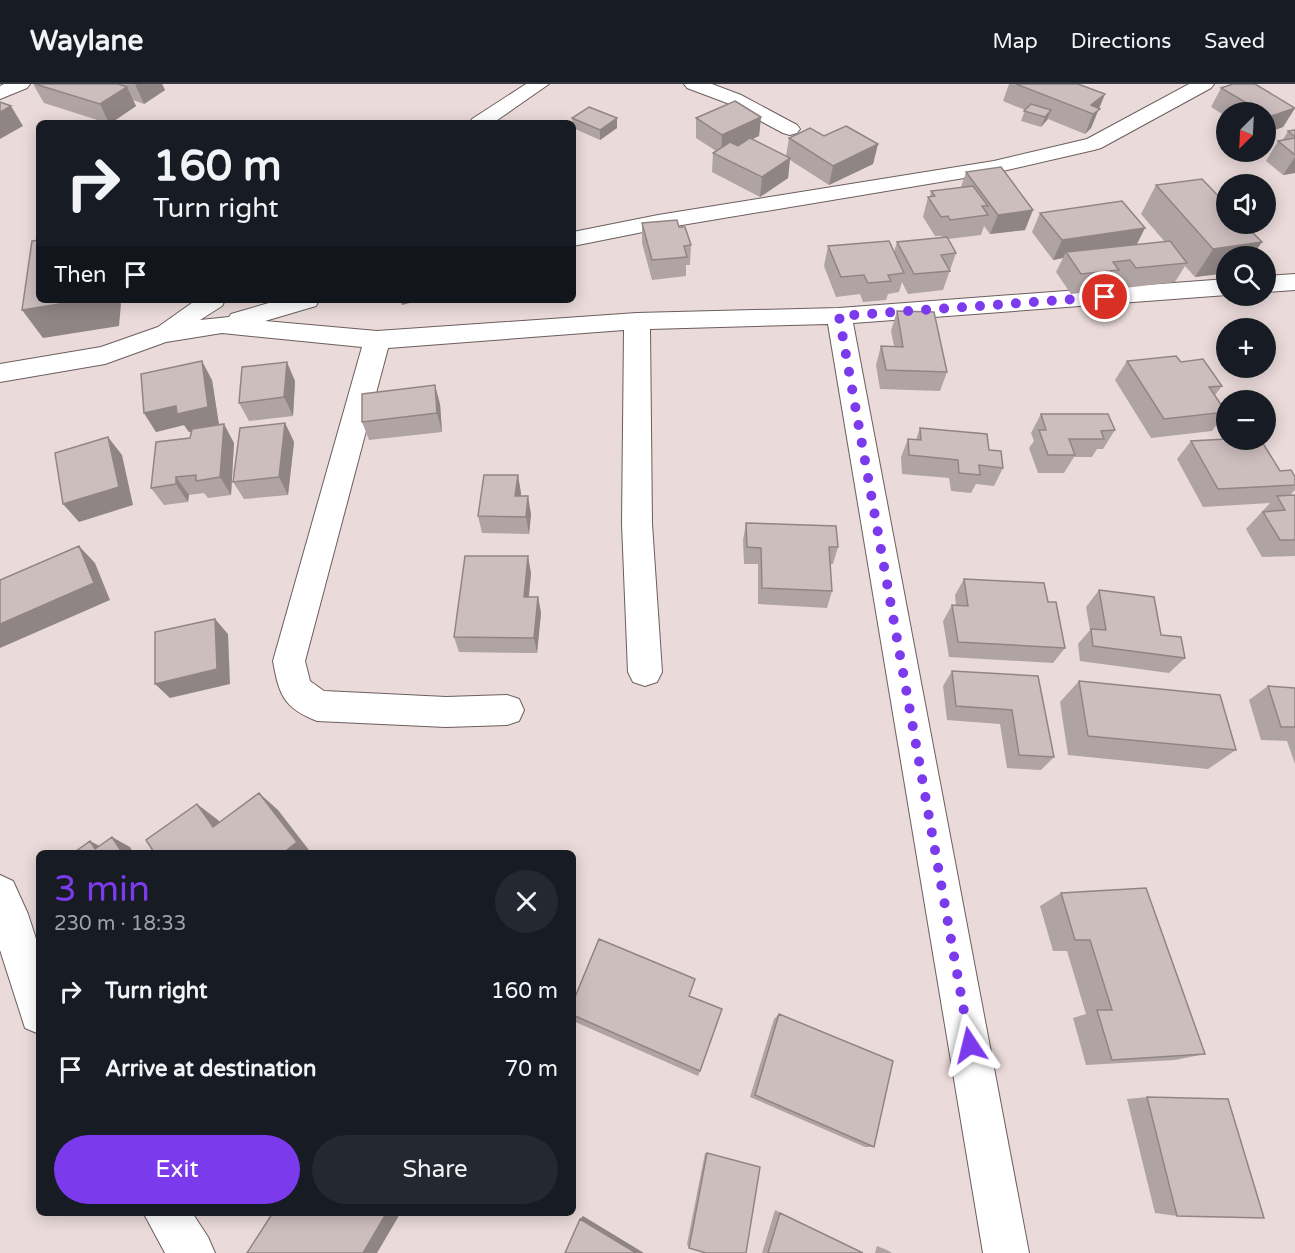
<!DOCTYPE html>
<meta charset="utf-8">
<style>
body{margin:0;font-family:"Varela Round",sans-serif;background:#242831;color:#f1f3f6;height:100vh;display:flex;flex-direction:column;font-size:22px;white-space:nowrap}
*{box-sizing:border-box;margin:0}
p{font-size:20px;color:#9ea1a6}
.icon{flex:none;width:33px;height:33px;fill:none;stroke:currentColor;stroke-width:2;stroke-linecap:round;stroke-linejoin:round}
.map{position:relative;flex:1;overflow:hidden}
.panel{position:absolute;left:36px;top:766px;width:540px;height:366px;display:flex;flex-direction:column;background:#171b24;border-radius:9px;box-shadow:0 3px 15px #0003}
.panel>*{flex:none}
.banner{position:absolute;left:36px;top:36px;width:540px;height:183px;border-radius:9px;box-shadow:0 3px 15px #0003;background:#171b24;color:#f1f3f6;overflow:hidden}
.needle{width:39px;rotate:204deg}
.tools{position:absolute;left:1216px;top:18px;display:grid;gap:12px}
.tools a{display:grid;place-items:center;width:60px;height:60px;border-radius:50%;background:#171b24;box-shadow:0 3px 15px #0003;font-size:30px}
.pin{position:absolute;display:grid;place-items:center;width:51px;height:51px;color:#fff;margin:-26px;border:3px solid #fff;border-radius:50%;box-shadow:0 2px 6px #0007}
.me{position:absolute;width:66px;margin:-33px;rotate:350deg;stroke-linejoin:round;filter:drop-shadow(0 0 4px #0008)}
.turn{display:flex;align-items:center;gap:21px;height:126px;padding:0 18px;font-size:27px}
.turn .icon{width:78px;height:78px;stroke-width:2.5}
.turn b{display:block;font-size:42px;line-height:51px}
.then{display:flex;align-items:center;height:57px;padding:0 18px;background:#0003;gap:12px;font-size:22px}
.round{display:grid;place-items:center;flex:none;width:63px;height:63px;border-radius:32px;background:#242831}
.overview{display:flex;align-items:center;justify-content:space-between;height:102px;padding:0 18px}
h1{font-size:36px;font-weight:600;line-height:45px;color:#7c3aed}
.cta{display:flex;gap:12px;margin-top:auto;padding:12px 18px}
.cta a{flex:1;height:69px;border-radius:36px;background:#7c3aed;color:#fff;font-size:24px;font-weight:600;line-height:69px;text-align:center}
.cta a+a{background:#242831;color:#f1f3f6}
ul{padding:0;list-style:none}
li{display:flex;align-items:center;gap:18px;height:78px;padding:0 18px}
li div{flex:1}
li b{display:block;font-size:22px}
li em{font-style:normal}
header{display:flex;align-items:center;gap:36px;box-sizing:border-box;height:84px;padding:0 30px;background:#171b24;border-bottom:2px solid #363941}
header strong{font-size:28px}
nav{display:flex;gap:33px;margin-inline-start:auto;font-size:21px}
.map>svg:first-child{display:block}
</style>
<header>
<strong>Waylane</strong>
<nav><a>Map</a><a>Directions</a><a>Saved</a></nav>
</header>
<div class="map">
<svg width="1295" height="1169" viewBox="0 0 1295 1169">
<rect width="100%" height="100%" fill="#eadada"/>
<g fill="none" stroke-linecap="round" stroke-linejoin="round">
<g stroke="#6c5e5e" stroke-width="2">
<path id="minor" d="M4,0H30L27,4L0,15V2Z
M526,0H549L493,39H469L472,35Z
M684,0H712L741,11L797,41L800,45L797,49L790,51L783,49L727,19L687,4Z
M1189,0H1214L1211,4L1101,64L1094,66L994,89L658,145L573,162V148L658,131L994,77L1087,55Z
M1295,190V206L1266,208V192Z
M1227,195V211L853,239L1029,1169H983L828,240L650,245L652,440L662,588L657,598L645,602L633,598L628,588L622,440L624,246L388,264L305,577L310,597L324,607L446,613L507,611L519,615L524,626L519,637L507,641L446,643L317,637C283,624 279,610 273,577L362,263L222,249L166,258L105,280L0,298V280L101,263L158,243L196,216H225L222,222L200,236L229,233L231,230L279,216H319L316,222L265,237L377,247L637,229L839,224Z
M0,791L13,797L28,830L39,864V950L25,944L0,866Z
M144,1130H193L208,1153L215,1169H165Z"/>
</g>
<use href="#minor" fill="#fff" fill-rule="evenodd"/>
</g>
<path fill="#b0a3a3" d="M33,0H162L165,6L144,20L133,16L136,22L111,39H107L44,19Z
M1009,0H1078L1105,10L1091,44L1085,50L1048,35L1041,43L1021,37L1025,26L1003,17Z
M1233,0H1255L1295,24L1283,43L1266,49V28H1227V33L1211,23L1221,4Z
M761,33L759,52L752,55L786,72L789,54L824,52L878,60L873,80L829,101L790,76L788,94L760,113L712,88L713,69L716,67L696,54V34Z
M572,34H617V44L600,56L573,44Z
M1295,46V89L1283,91L1266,77L1278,57H1282L1288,47Z
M966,88L1025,146L990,150L984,142L981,151L948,155L956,169L943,206L908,210L902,198L899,208L888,210L886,216L863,218L860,210L836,213L824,182L828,162L894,168L897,158L943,153L942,152H935L923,133L928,113H930L931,107L961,103Z
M1156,101L1262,158L1252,172H1227V189L1195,193L1185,182L1175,198L1125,204L1119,196H1113L1108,206L1071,210L1056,188L1063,174L1053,176L1032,148L1040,129L1137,161L1165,158L1141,130Z
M642,139L679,143L691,161L690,181H686V192L652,196L642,159Z
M897,227L947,288L940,307L880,305L876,281L881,262H894L891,247Z
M1127,277L1181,278L1222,302L1215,311L1226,328L1212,347L1151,354L1115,296Z
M212,296L219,341L234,359L231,411L208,414L204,409L189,411L188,418L164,421L151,404L190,354L191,348H189L184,341L156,348L144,329Z
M295,297L293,332L249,337L239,319Z
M440,320L442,348L369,356L362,338Z
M1041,330L1115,346L1103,365H1097L1092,373H1074L1064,389H1038L1029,364L1034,357L1031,349Z
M285,339L294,358L288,411L244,415L233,398Z
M920,344L989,366L1003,384L994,402L976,400L971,409L951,407L949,394L902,390L901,373L908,355L916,356Z
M1191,357L1280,387L1295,393V406L1290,411H1295V472L1262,473L1246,445L1270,419L1203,423L1177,375Z
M518,391L521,412L531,430L529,450L482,449L478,432Z
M746,439L838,463L833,480H830L832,507L827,524L758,520V480H744L743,456Z
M531,489L529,513H538L541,529L537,569L459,568L454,553Z
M964,495L1048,518L1065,564L1053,579L949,573L943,537L952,521L956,522L955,511Z
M1099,506L1161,551L1185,574L1169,589L1080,577L1078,560L1090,546L1086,523Z
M952,587L1038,592L1054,673L1041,686L1007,684L1000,640L947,636L943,602Z
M1079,597L1236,666L1208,685L1068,671L1060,618Z
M1268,602L1295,604V680L1287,657L1261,656L1249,616Z
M1061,809L1205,970L1175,976L1086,981L1073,934L1086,930L1067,867H1053L1040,822Z
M690,912L700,987L698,992L573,937V931Z
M779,930L874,1063H865L750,1013L774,935Z
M1147,1013L1177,1132L1155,1129L1127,1015Z
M705,1069H707L689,1164L687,1160Z
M775,1126L863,1169H762Z
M877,1162L887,1166L892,1169H875Z"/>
<path fill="#908585" d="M135,0H162L165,6L144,20Z
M127,3L136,22L111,39H109L100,20Z
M1105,10L1091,44L1085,50L1093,30L1091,21Z
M11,22L23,42L0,55V28Z
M1295,24L1283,43L1266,49V37L1269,33Z
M1051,26L1047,36L1041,43L1045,33Z
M761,33L759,52L721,70L722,51Z
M617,34V44L600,56V46Z
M878,60L873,80L829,101L833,82Z
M1295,73V89L1283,91Z
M790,74L788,94L760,113L762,93Z
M1033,126L1025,146L990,150L998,131Z
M1145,144L1135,164L1066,168L1063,174L1053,176L1062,156Z
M1262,158L1252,172H1227V189L1195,193L1213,165Z
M84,216H119L121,220L119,242L43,254L22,226Z
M400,216H421L402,221Z
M202,277L212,296L219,341L189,348L184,341L156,348L144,329Z
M287,278L295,297L293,332L284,313Z
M435,301L440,320L442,348L437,329Z
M285,339L294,358L288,411L279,393Z
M224,340L234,359L231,411L220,393Z
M108,353L122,371L133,421L79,438L63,420Z
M518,391L521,409L519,429L515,412Z
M176,393L189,411L188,418L176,400Z
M528,412L531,430L529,450L526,433Z
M79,462L95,479L110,516L0,564V540Z
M528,472L531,489L527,529L524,513Z
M538,513L541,529L537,569L534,554Z
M215,535L228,550L230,600L170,614L155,600Z
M259,709L278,726L312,770H282Z
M197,720L218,736L235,759L213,743Z
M112,753L130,763L134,770H123Z
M90,757L109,767L95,765Z
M386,1130H400L377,1169H363Z
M583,1132L644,1169H636L580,1135Z"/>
<path fill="#cdbebe" stroke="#908585" stroke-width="1.5" d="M35,0H118L127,3L100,20Z
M1016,0H1078L1105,10L1091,21L1100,25L1093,30Z
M1233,0H1255L1295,24L1269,33L1266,31V28H1262L1221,4Z
M735,17L761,33L722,51L696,34Z
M0,18L11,22L0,28Z
M1031,20L1051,26L1045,33L1024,27Z
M589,23L617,34L600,46L572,34Z
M846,42L878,60L833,82L789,54L810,44L824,52Z
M1295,46V53L1288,47Z
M750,54L790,74L762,93L713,69L730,58L738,62Z
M1295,54V71L1278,57Z
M1001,83L1033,126L998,131L966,88Z
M1202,95L1227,121V140H1244L1262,158L1213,165L1156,101Z
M973,102L988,122H982L988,131L950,136L948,132L941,133L928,113L935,112L931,107Z
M1122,117L1145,144L1062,156L1040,129Z
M677,136L679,143H685L691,161L684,162L687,173L652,176L642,139Z
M947,153L956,169L941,171L950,187L914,190L897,158Z
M39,156V216H84L22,226L32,157Z
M889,157L904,189L888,191L891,197L868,199L864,191L841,193L828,162Z
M1170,157L1187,179L1136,184L1130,176L1113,178L1119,186L1081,190L1066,168Z
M897,227L934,228L947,288L886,286L881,262L903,263Z
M1176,272L1181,278L1203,275L1222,302L1209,303L1226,328L1164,335L1127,277Z
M202,277L208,323L177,330L176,322L144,329L141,290Z
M287,278L284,313L239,319L242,283Z
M435,301L437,329L362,338V310Z
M1041,330H1108L1115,346L1101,347L1104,355H1069L1075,371H1048L1039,346H1046Z
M285,339L279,393L233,398L240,344Z
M224,340L220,393L196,397V391L176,393V400L151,404L156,358L190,354L192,345Z
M920,344L987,350L989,366L1001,367L1003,384L979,381L980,391L959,389L958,376L909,371L908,355L921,356Z
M108,353L119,403L63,420L55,369Z
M1227,355L1261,356L1280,387L1291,386L1295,393V401L1218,405L1191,357Z
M484,391H518L515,412H528L526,433L478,432Z
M1295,411V456H1280L1263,428L1285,426L1277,412Z
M746,439L836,442L838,463H829L832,507L762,504L761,464L747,463Z
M79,462L94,499L0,540V496Z
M465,472H528L524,513H538L534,554L454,553Z
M964,495L1044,499L1048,518H1056L1065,564L958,558L952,521L968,522Z
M1099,506L1154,513L1161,551L1181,553L1185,574L1093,562L1091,545L1106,546Z
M215,535L217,585L155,600V548Z
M952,587L1038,592L1054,673L1019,671L1012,626L956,622Z
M1079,597L1220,611L1236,666L1088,652Z
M1268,602L1295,604V643H1281Z
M259,709L297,758L282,770H155L146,756L197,720L213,743Z
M112,753L123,770H72L90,757L95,765Z
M1146,804L1205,970L1112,976L1097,926H1112L1090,856H1075L1061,809Z
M599,855L695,895L689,912L722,925L700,987L573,931V918Z
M779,930L893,977L874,1063L755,1011Z
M1147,1013L1228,1015L1264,1134L1177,1132Z
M707,1069L760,1083L746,1169H706L689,1164Z
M780,1129L863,1169H768Z
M272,1130H386L363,1169H247Z
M580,1135L636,1169H565Z"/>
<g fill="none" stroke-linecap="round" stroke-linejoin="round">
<path stroke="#7c3aed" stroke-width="10" stroke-dasharray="0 18" d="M970,961L839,232L1105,213"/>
</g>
</svg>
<div class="tools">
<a><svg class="needle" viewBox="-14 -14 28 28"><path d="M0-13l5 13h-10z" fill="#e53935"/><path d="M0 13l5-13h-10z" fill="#9ea1a6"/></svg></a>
<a><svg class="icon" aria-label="sound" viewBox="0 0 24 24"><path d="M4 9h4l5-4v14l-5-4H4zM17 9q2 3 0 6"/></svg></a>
<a><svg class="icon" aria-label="search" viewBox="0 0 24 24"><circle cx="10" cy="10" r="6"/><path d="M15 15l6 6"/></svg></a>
<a>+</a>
<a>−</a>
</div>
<div class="pin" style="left:1105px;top:213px;background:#d93025"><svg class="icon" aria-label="arrive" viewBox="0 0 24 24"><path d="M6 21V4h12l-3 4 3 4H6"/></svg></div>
<svg class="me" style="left:970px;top:961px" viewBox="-20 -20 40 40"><path d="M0-17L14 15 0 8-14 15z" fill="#7c3aed" stroke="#fff" stroke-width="4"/></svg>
<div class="banner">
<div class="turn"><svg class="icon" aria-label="right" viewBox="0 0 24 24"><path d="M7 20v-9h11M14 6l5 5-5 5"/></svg><div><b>160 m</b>Turn right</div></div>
<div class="then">Then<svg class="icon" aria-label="arrive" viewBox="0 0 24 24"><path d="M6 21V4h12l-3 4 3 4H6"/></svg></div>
</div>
<section class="panel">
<div class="overview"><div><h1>3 min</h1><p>230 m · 18:33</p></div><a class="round"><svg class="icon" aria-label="close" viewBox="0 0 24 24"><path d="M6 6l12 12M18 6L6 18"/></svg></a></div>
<ul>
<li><svg class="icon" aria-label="right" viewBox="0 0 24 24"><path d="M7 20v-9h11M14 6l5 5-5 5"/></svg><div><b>Turn right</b></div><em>160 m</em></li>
<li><svg class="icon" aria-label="arrive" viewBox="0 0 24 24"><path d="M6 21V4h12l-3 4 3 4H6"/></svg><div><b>Arrive at destination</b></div><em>70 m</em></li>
</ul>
<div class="cta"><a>Exit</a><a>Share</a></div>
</section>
</div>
